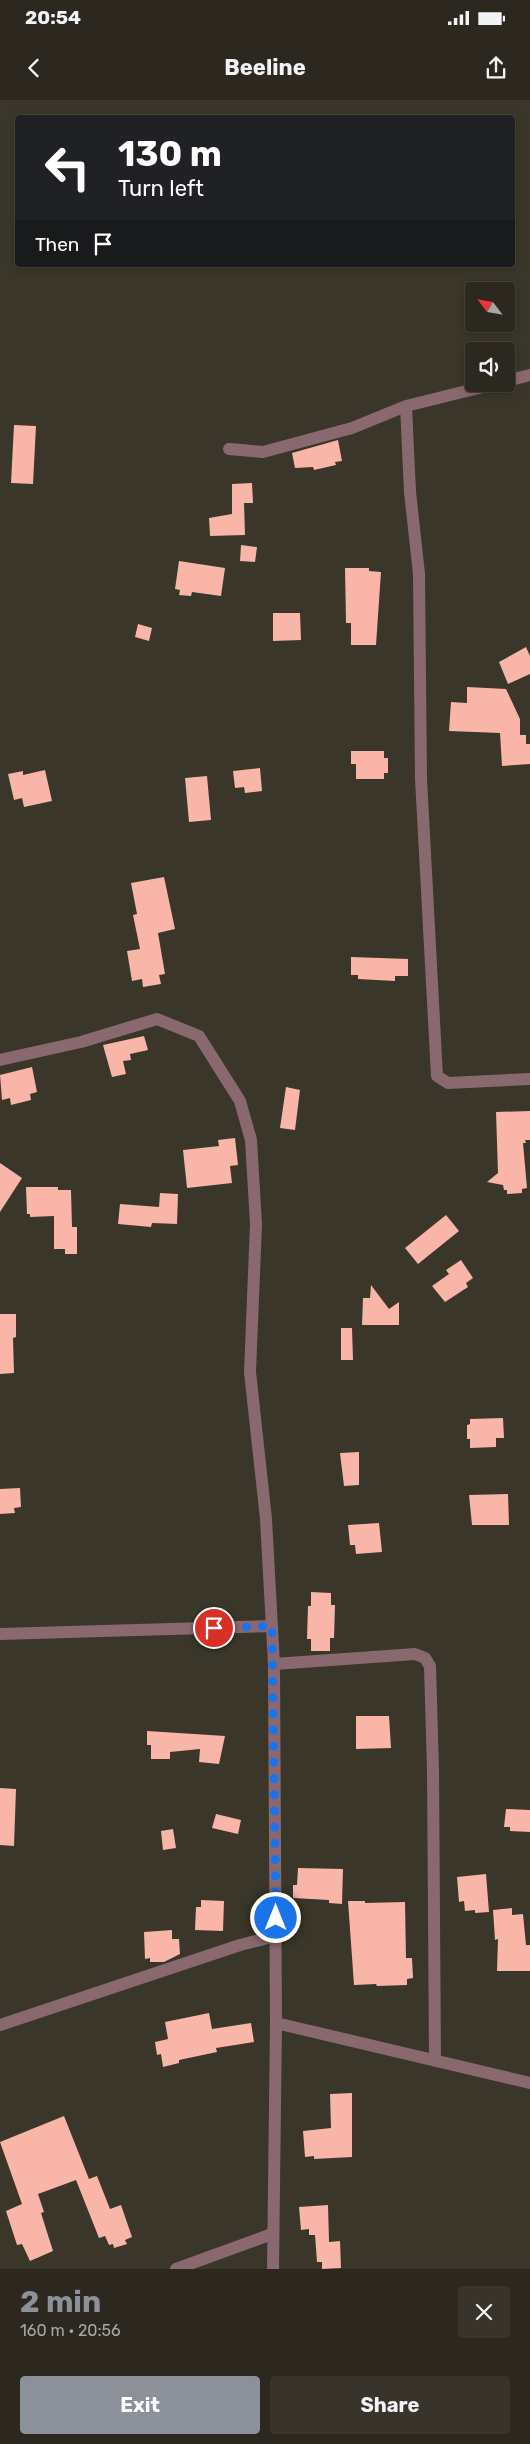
<!DOCTYPE html>
<meta charset="utf-8">
<style>
body{margin:0;font-family:Rubik,sans-serif;background:#38342c;color:#f1f3f6;height:100vh;display:flex;flex-direction:column;font-size:19px;white-space:nowrap}
*{box-sizing:border-box;margin:0}
p{font-size:16px;color:#a6a6a4}
.icon{flex:none;width:28px;height:28px;fill:none;stroke:currentColor;stroke-width:2;stroke-linecap:round;stroke-linejoin:round}
.map{position:relative;height:2169px;overflow:hidden}
.panel{display:flex;flex-direction:column;background:#2c281f;flex:1}
.panel>*{flex:none}
.top-card{position:absolute;left:15px;top:15px;width:500px;height:152px;border-radius:5px;box-shadow:0 2px 8px #0003,0 0 0 1px #48443d;background:#202124;color:#fff;overflow:hidden}
.needle{width:32px;rotate:301deg}
.buttons{position:absolute;left:465px;top:182px;display:grid;gap:10px}
.buttons a{display:grid;place-items:center;width:50px;height:50px;border-radius:5px;background:#2c281f;box-shadow:0 2px 8px #0003,0 0 0 1px #48443d;font-size:25px}
.pin{position:absolute;display:grid;place-items:center;width:42px;height:42px;color:#fff;margin:-21px;border:2px solid #fff;border-radius:50%;box-shadow:0 1px 5px #0007}
.me{position:absolute;width:55px;margin:-28px;rotate:0deg;stroke-linejoin:round;filter:drop-shadow(0 0 4px #0008)}
.turn{display:flex;align-items:center;gap:18px;height:105px;padding:0 20px;font-size:22px}
.turn .icon{width:65px;height:65px;stroke-width:2.5}
.turn b{display:block;font-size:35px;line-height:42px}
.then{display:flex;align-items:center;height:48px;padding:0 20px;background:#0003;gap:10px;font-size:19px}
.round{display:grid;place-items:center;flex:none;width:52px;height:52px;border-radius:5px;background:#38342c}
.headline{display:flex;align-items:center;justify-content:space-between;height:85px;padding:0 20px}
h1{font-size:30px;font-weight:700;line-height:38px;color:#8c9099}
.action{display:flex;gap:10px;margin-top:auto;padding:10px 20px}
.action a{flex:1;height:58px;border-radius:5px;background:#8c9099;color:#fff;font-size:20px;font-weight:700;line-height:58px;text-align:center}
.action a+a{background:#38342c;color:#f1f3f6}
.status{display:flex;justify-content:space-between;align-items:center;height:35px;padding:0 25px;background:#2c281f;direction:ltr}
.status svg{height:14px;fill:currentColor}
header{display:flex;justify-content:space-between;align-items:center;height:65px;padding:0 20px;background:#2c281f;font-size:22px;font-weight:700}
.map>svg:first-child{display:block}
</style>
<div class="status"><b>20:54</b><svg viewBox="0 0 49 12"><path d="M0 12V9h3v3zM5 12V6h3v6zM10 12V3h3v9zM15 12V0h3v12zM26 1h20v11H26zM47 4h2v5h-2z"/></svg></div>
<header><svg class="icon" aria-label="back" viewBox="0 0 24 24"><path d="M15 5l-7 7 7 7"/></svg>Beeline<svg class="icon" aria-label="share" viewBox="0 0 24 24"><path d="M12 15V3M7 8l5-5 5 5M5 13v7h14v-7"/></svg></header>
<div class="map">
<svg width="530" height="2169" viewBox="0 0 530 2169">
<rect width="100%" height="100%" fill="#3a3629"/>
<path fill="#f8b5a8" d="M14,325L36,326L33,384L11,383Z
M338,340L342,361L335,362L336,365L314,370L313,367L295,368L292,353Z
M252,383L253,403H244L245,435L210,436L209,418L232,414V384Z
M241,445L257,447L255,462L240,461Z
M179,461L225,468L221,496L192,492L191,496L179,495L180,490L175,489Z
M345,468H369V471L381,472L376,545H351V523H346Z
M273,513H300L301,540L273,541Z
M138,524L152,528L149,541L135,537Z
M526,547L530,556V574L508,584L499,562Z
M467,587L506,589L520,619V635H526V644H530V664L502,666L500,633L449,631L451,602L467,603Z
M351,651H384V658H388V673H384V679H356V664H351Z
M260,668L262,691L245,693L244,687L235,688L233,671Z
M45,670L52,701L24,707L22,698L14,700L8,674L23,671V675Z
M207,676L211,720L189,722L185,678Z
M164,777L175,829L158,833L165,874L159,875L161,884L143,887L142,879L132,881L127,851L140,849L133,815L137,814L131,783Z
M351,857L408,859V876H395V881L358,879V875H351Z
M144,936L148,950L130,954L131,960L123,961L126,974L112,977L103,945Z
M32,967L37,992L30,994L31,1000L11,1005L10,998L2,1000L0,975Z
M286,987L300,990L295,1030L280,1028Z
M530,1011V1040H525L526,1043H523L527,1088L522,1089V1093L507,1094V1090H504L503,1085L487,1082L498,1073L496,1012Z
M235,1038L238,1065L230,1066L232,1083L187,1088L183,1050L219,1046L218,1040Z
M0,1063L22,1078L0,1112Z
M26,1087H58V1090H71L72,1127H77V1154H65V1149H54V1116L30,1117V1114H27Z
M160,1093L178,1094L177,1124L152,1123L151,1127L118,1124L120,1104L159,1107Z
M446,1115L459,1131L418,1164L405,1148Z
M461,1160L473,1178L466,1183L468,1187L445,1202L432,1186L449,1174L446,1170Z
M371,1185L389,1209L399,1202V1225H362L363,1198H370Z
M0,1214H16V1237L13,1238L14,1273L0,1274Z
M341,1228H352L353,1260H341Z
M503,1318L504,1338H496V1347L470,1348V1339H467V1325L470,1324V1319Z
M359,1352V1385L344,1386L340,1353Z
M20,1388L21,1407L14,1408L15,1413L0,1414V1389Z
M508,1394L509,1425H472L469,1395Z
M379,1423L382,1452L356,1454L355,1445H350L348,1425Z
M311,1492L331,1493V1505H335L334,1538H330V1551H311V1539H307L308,1506H311Z
M356,1616H389L391,1648L356,1649Z
M147,1631L225,1636L219,1664L199,1662L200,1649L170,1652V1659H151V1645H147Z
M0,1688L16,1689L14,1746L0,1745Z
M506,1709L530,1710V1732L510,1731V1727H504Z
M216,1714L241,1720L238,1734L212,1728Z
M173,1729L176,1748L163,1750L161,1731Z
M298,1768L343,1769L342,1804L329,1803V1800L293,1798V1785H297Z
M486,1774L489,1812L475,1813V1810L465,1811L464,1801L459,1802L457,1777Z
M201,1800L224,1801L223,1831L195,1830L196,1807H201Z
M348,1801H365V1803L405,1802L406,1858H412L413,1878L407,1879V1885L377,1886L376,1884L354,1885Z
M512,1808V1815L523,1814L526,1845H530V1871H497L498,1839L495,1840L493,1810Z
M172,1830V1839H179L180,1854L164,1862H150V1858L145,1859L144,1832Z
M209,1913L212,1929L251,1923L254,1942L216,1948L217,1952L179,1960V1963L163,1967L161,1954L157,1955L155,1942L168,1939L165,1922Z
M352,1993V2057L314,2059V2056L305,2057L303,2031L331,2028L330,1994Z
M64,2016L89,2079L97,2076L110,2109L121,2105L132,2137L125,2140L127,2144L114,2148L113,2144L109,2145L105,2136L99,2138L76,2080L38,2094L44,2112L41,2113L53,2151L30,2161L22,2144L17,2145L6,2111L22,2104L0,2042Z
M328,2105L329,2142L340,2141L341,2168L322,2169V2162H317L315,2135H309V2129L301,2130L299,2107Z"/>
<g fill="none" stroke-linecap="round" stroke-linejoin="round">
<path stroke="#8a6870" stroke-width="12" d="M506,281L530,275
M406,306L410,392L419,474L421,679L437,976L448,983L530,979
M229,349L263,352L352,328L406,306L495,284
M0,960L81,942L157,919L199,936L240,1001L251,1040L256,1124L250,1272L266,1419L274,1564L276,1923L273,2169
M0,1534L272,1526
M274,1564L415,1554L425,1558L430,1566L433,1670L435,1960
M276,1923L530,1983
M0,1925L240,1845L276,1836
M176,2169L272,2134"/>
</g>
<g fill="none" stroke-linecap="round" stroke-linejoin="round">
<path stroke="#1a73e8" stroke-width="9" stroke-dasharray="0 16.2" d="M214,1528L272,1526L276,1818"/>
</g>
</svg>
<div class="buttons">
<a><svg class="needle" viewBox="-14 -14 28 28"><path d="M0-13l5 13h-10z" fill="#e53935"/><path d="M0 13l5-13h-10z" fill="#a6a6a4"/></svg></a>
<a><svg class="icon" aria-label="sound" viewBox="0 0 24 24"><path d="M4 9h4l5-4v14l-5-4H4zM17 9q2 3 0 6"/></svg></a>
</div>
<div class="pin" style="left:214px;top:1528px;background:#d93025"><svg class="icon" aria-label="arrive" viewBox="0 0 24 24"><path d="M6 21V4h12l-3 4 3 4H6"/></svg></div>
<svg class="me" style="left:276px;top:1818px" viewBox="-20 -20 40 40"><circle r="17" fill="#1a73e8" stroke="#fff" stroke-width="3"/><path d="M0-11L8 9 0 5-8 9z" fill="#fff"/></svg>
<div class="top-card">
<div class="turn"><svg class="icon" aria-label="left" viewBox="0 0 24 24"><path d="M17 20v-9H6M10 6l-5 5 5 5"/></svg><div><b>130 m</b>Turn left</div></div>
<div class="then">Then<svg class="icon" aria-label="arrive" viewBox="0 0 24 24"><path d="M6 21V4h12l-3 4 3 4H6"/></svg></div>
</div>
</div>
<section class="panel">
<div class="headline"><div><h1>2 min</h1><p>160 m · 20:56</p></div><a class="round"><svg class="icon" aria-label="close" viewBox="0 0 24 24"><path d="M6 6l12 12M18 6L6 18"/></svg></a></div>
<div class="action"><a>Exit</a><a>Share</a></div>
</section>
